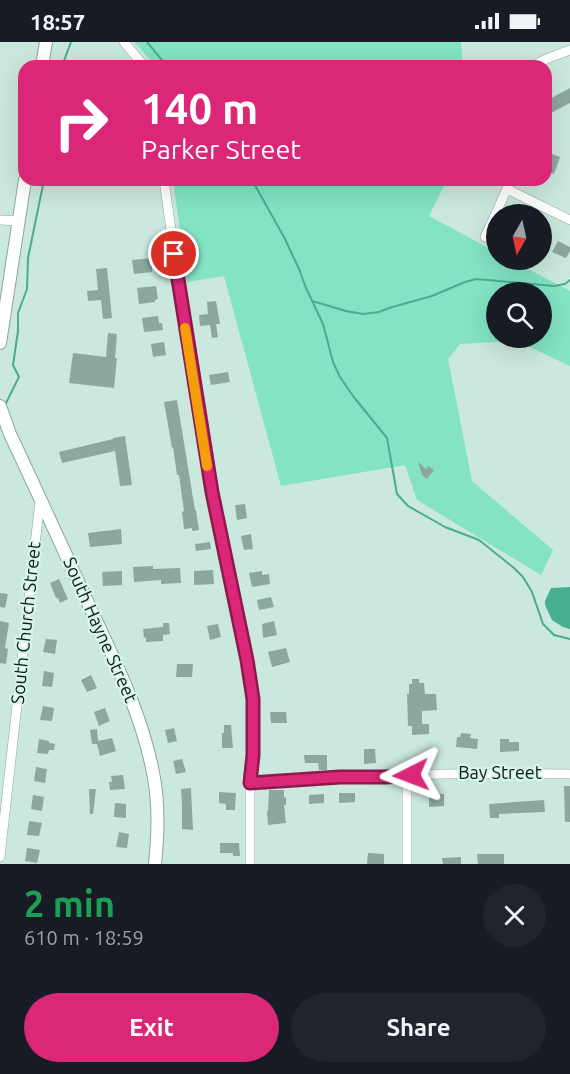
<!DOCTYPE html>
<meta charset="utf-8">
<style>
body{margin:0;font-family:Ubuntu,sans-serif;background:#20242c;color:#f1f3f6;height:100vh;display:flex;flex-direction:column;font-size:22px;white-space:nowrap}
*{box-sizing:border-box;margin:0}
p{font-size:20px;color:#9ea1a6}
.icon{flex:none;width:33px;height:33px;fill:none;stroke:currentColor;stroke-width:2;stroke-linecap:round;stroke-linejoin:round}
.map{position:relative;height:822px;overflow:hidden}
.drawer{display:flex;flex-direction:column;background:#171b24;flex:1}
.drawer>*{flex:none}
.guide{position:absolute;left:18px;top:18px;width:534px;height:126px;border-radius:18px;box-shadow:0 6px 24px #0002;background:#db2777;color:#fff;overflow:hidden}
.needle{width:39px;rotate:189deg}
.buttons{position:absolute;left:486px;top:162px;display:grid;gap:12px}
.buttons a{display:grid;place-items:center;width:66px;height:66px;border-radius:50%;background:#171b24;box-shadow:0 6px 24px #0002;font-size:30px}
.pin{position:absolute;display:grid;place-items:center;width:51px;height:51px;color:#fff;margin:-26px;border:3px solid #fff;border-radius:50%;box-shadow:0 2px 6px #0007}
.me{position:absolute;width:66px;margin:-33px;rotate:267deg;stroke-linejoin:round;filter:drop-shadow(0 0 4px #0008)}
.turn{display:flex;align-items:center;gap:21px;height:126px;padding:0 24px;font-size:27px}
.turn .icon{width:78px;height:78px;stroke-width:2.5}
.turn b{display:block;font-size:42px;line-height:51px}
.round{display:grid;place-items:center;flex:none;width:63px;height:63px;border-radius:32px;background:#20242c}
.headline{display:flex;align-items:center;justify-content:space-between;height:102px;padding:0 24px}
h1{font-size:36px;font-weight:700;line-height:45px;color:#1e9e55}
.action{display:flex;gap:12px;margin-top:auto;padding:12px 24px}
.action a{flex:1;height:69px;border-radius:36px;background:#db2777;color:#fff;font-size:24px;font-weight:700;line-height:69px;text-align:center}
.action a+a{background:#20242c;color:#f1f3f6}
.status{display:flex;justify-content:space-between;align-items:center;height:42px;padding:0 30px;background:#171b24;direction:ltr}
.status svg{height:16px;fill:currentColor}
.map>svg:first-child{display:block}
</style>
<div class="status"><b>18:57</b><svg viewBox="0 0 49 12"><path d="M0 12V9h3v3zM5 12V6h3v6zM10 12V3h3v9zM15 12V0h3v12zM26 1h20v11H26zM47 4h2v5h-2z"/></svg></div>
<div class="map">
<svg width="570" height="822" viewBox="0 0 570 822">
<rect width="100%" height="100%" fill="#cae8dd"/>
<path fill="#83e3c4" fill-rule="evenodd" d="M134,0H461L463,24H156Z
M173,138H447L429,174L496,210V218H511L570,249V324L517,299L460,302L448,317L472,439L553,508L541,533L417,458L405,423L281,444L224,234L187,240ZM496,250H542V296H496Z"/>
<path fill="#47ae8f" d="M570,545V587L563,585L552,578L545,563V559L551,546Z"/>
<g fill="none" stroke-linecap="round" stroke-linejoin="round">
<path stroke="#47ae8f" stroke-width="2" d="M147,0L167,24
M62,24L71,0
M252,138L284,195L299,227L306,246L323,282L333,320L340,335L353,354L387,396L397,452L408,464L445,485L479,498L514,526L523,535L532,550L543,582L554,593L570,597
M312,259L346,269L363,272L379,270L389,266L432,254L465,240L476,237L554,244L565,242L570,238
M6,361L19,335L13,323L18,289V271L27,247L28,216L44,138"/>
</g>
<path fill="#8ca89e" d="M570,46V61L549,72L546,68V59Z
M546,110L560,115L554,132L546,129Z
M558,199L570,205V209L566,216L552,210Z
M152,216V230L134,232L132,218Z
M107,226L112,276L103,277L101,258L88,259L87,249L98,248L96,227Z
M156,244L158,257L155,258V260L139,262L137,246Z
M216,259L220,282H216L218,295L212,296L210,283L200,284L199,273L208,272L207,260Z
M158,274L159,281H162L163,288L144,290L142,276Z
M108,291L117,292L115,316H117L114,346L69,341L73,311L106,315Z
M164,300L166,313L153,315L151,302Z
M228,330L230,340L211,343L209,333Z
M177,358L195,468H196L199,488L192,489V486L184,487L182,470L184,469L179,433H177L173,405L172,406L164,360Z
M125,394L132,443L120,444L115,409L62,421L59,410L113,397V396Z
M418,420L426,427L428,424L434,428L427,437L422,433Z
M245,462L247,476L237,478L235,463Z
M121,487L122,502L90,505L88,491Z
M251,492L253,507L244,508L241,494Z
M210,500L211,507L196,509L195,502Z
M153,524V527L180,526L181,541L161,542V538L134,540L133,525Z
M213,528L214,542L194,543V529Z
M122,529V543L103,544L102,530Z
M262,529V533L269,532L270,542L252,545L249,531Z
M59,537L68,557L60,561L58,556H56L50,541Z
M0,551L8,552L5,566L0,565Z
M271,555L274,565L259,568L257,558Z
M0,579L9,581L5,606L8,607L6,622L0,621Z
M274,579L277,593L263,596L262,582Z
M163,581H169L170,592L163,593V599L146,600V595L144,596L143,587L163,585Z
M218,582L221,595L210,598L207,584Z
M46,597L57,598L55,612L43,610Z
M286,606L290,620L272,625L268,610Z
M177,622H193L192,635H176Z
M44,629L54,631L52,645L42,644Z
M91,633L97,646L87,650L81,638Z
M412,637H419V641H424L425,652H436L437,668L422,669V682H429V692L412,693V684H408L407,652H409V642H412Z
M43,664L54,666L52,679L40,678Z
M105,666L110,679L99,684L94,670Z
M270,670H286L287,681H271Z
M224,683H231L233,706H222V691H224Z
M174,686L177,699L168,701L165,688Z
M97,687L98,699L112,696L116,709L100,714L97,702H92L90,688Z
M461,691L471,692L470,696L478,697L477,707L456,705L457,695H460Z
M39,697L49,699V701L55,702L54,708H49L48,712L37,711Z
M500,697H509V700H519V709L500,710Z
M364,707H375L376,721L364,722Z
M304,713H327V728H319L318,721H305Z
M182,717L186,730L176,732L173,719Z
M36,725L47,727L45,741L34,739Z
M123,733L125,747L110,748L109,740H112L111,734Z
M564,744H570V780H565Z
M191,746L193,788L182,787V763L181,747Z
M89,747H96L93,772H90Z
M269,748H284V756L286,755V763H284L286,781L268,783L267,769H268Z
M219,750L236,751L235,768H226V762L219,761Z
M339,751H355V760L339,761Z
M324,752V761L309,762V753Z
M429,752H444V764L429,765Z
M33,753L44,755L42,769L31,767Z
M544,758L545,770L499,772V776H490L489,762Z
M115,761L126,762V776L114,775Z
M29,779L42,781L39,794L27,793Z
M119,790L129,792L127,806L116,805Z
M220,801H239L240,814H233V811H220Z
M27,806L40,808L37,821L25,819Z
M368,811L384,812V822H367Z
M477,812H504V822H478Z
M461,815V822H443L442,816Z"/>
<g fill="none" stroke-linecap="round" stroke-linejoin="round">
<g stroke="#8ba79d" stroke-width="10">
<path id="minor" d="M124,0L144,24
M532,24L546,17L570,8
M164,138L181,259L212,450L247,618L253,657V713L250,731V822
M507,147L570,178
M0,178L19,179
M485,195L511,138
M250,741C357,733 463,730 570,732
M0,815L40,458
M407,822V733"/>
</g>
<g stroke="#8ba79d" stroke-width="14">
<path id="major" d="M42,24L46,0
M0,301L25,138
M0,364L10,392C36,447 61,502 86,557C113,615 143,673 154,736C159,764 158,794 155,822"/>
</g>
<use href="#minor" stroke="#fff" stroke-width="9"/>
<use href="#major" stroke="#fff" stroke-width="12"/>
</g>
<g fill="none" stroke-linecap="round" stroke-linejoin="round">
<g stroke="#8e194d" stroke-width="15">
<path id="route" d="M174,212L212,450L247,618L253,657V713L250,741L340,735H386L411,733"/>
</g>
<use href="#route" stroke="#db2777" stroke-width="10"/>
<path stroke="#f59e0b" stroke-width="10" d="M185,286L207,424"/>
</g>
<g text-anchor="middle" stroke-width="4.5" stroke-linejoin="round" paint-order="stroke">
<g font-size="18" fill="#0e1815" stroke="#d7f5ea">
<text transform="translate(26 581) rotate(-84)" y="6">South Church Street</text>
<text transform="translate(100 588) rotate(66)" y="6">South Hayne Street</text>
<text x="500" y="737">Bay Street</text>
</g>
</g>
</svg>
<div class="buttons">
<a><svg class="needle" viewBox="-14 -14 28 28"><path d="M0-13l5 13h-10z" fill="#e53935"/><path d="M0 13l5-13h-10z" fill="#9ea1a6"/></svg></a>
<a><svg class="icon" aria-label="search" viewBox="0 0 24 24"><circle cx="10" cy="10" r="6"/><path d="M15 15l6 6"/></svg></a>
</div>
<div class="pin" style="left:174px;top:212px;background:#d93025"><svg class="icon" aria-label="arrive" viewBox="0 0 24 24"><path d="M6 21V4h12l-3 4 3 4H6"/></svg></div>
<svg class="me" style="left:411px;top:733px" viewBox="-20 -20 40 40"><path d="M0-17L14 15 0 8-14 15z" fill="#db2777" stroke="#fff" stroke-width="4"/></svg>
<div class="guide">
<div class="turn"><svg class="icon" aria-label="right" viewBox="0 0 24 24"><path d="M7 20v-9h11M14 6l5 5-5 5"/></svg><div><b>140 m</b>Parker Street</div></div>
</div>
</div>
<section class="drawer">
<div class="headline"><div><h1>2 min</h1><p>610 m · 18:59</p></div><a class="round"><svg class="icon" aria-label="close" viewBox="0 0 24 24"><path d="M6 6l12 12M18 6L6 18"/></svg></a></div>
<div class="action"><a>Exit</a><a>Share</a></div>
</section>
